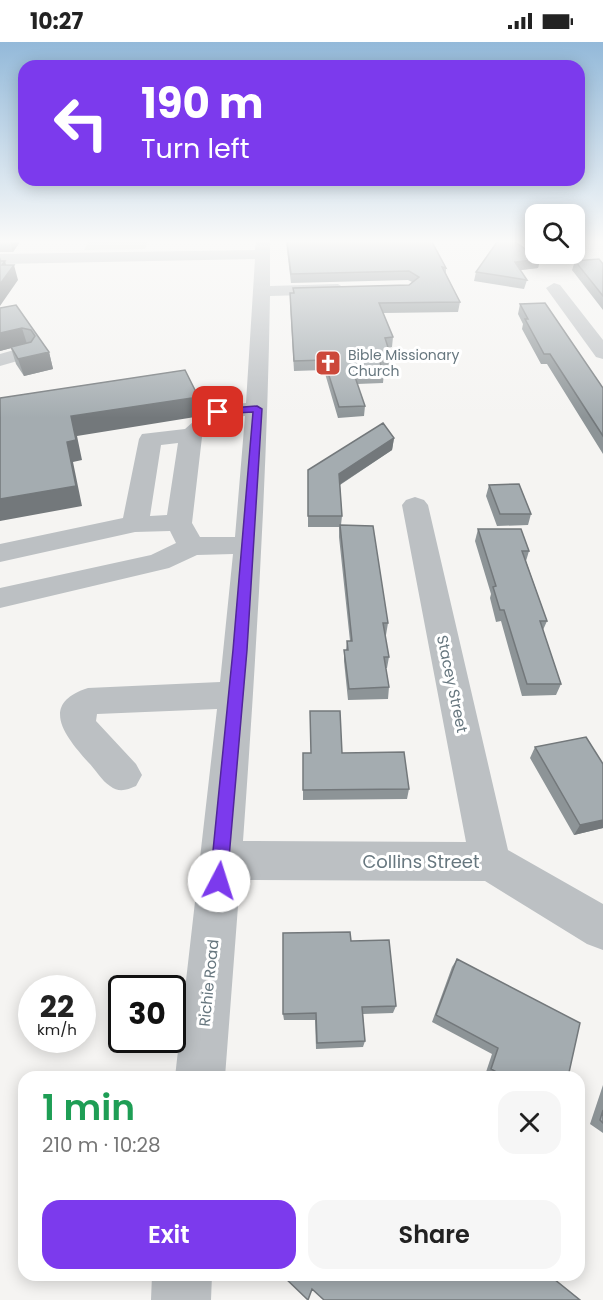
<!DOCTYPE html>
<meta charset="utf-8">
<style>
body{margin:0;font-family:Poppins,sans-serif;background:#f6f6f6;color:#222;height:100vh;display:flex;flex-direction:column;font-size:22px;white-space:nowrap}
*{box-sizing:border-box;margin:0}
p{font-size:20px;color:#767676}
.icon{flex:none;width:33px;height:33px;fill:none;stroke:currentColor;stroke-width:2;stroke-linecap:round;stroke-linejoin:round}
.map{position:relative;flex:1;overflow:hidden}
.details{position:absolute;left:18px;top:1029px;width:567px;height:210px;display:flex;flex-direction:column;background:#fff;border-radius:18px;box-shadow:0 3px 15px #0003}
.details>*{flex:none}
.top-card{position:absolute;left:18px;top:18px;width:567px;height:126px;border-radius:18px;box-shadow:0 3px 15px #0003;background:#7c3aed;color:#fff;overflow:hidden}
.fabs{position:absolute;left:525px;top:162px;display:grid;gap:12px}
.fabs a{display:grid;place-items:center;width:60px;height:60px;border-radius:12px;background:#fff;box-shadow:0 3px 15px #0003;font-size:30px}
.speed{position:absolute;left:18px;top:933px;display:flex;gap:12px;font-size:30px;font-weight:700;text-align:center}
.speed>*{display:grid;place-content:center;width:78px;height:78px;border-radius:50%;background:#fff;box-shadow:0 3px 15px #0003;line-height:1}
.speed small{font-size:15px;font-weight:400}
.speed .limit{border:3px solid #111;border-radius:9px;background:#fff;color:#111}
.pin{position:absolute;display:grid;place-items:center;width:51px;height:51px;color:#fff;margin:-26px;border-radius:12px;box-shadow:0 3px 9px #0006}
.me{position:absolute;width:66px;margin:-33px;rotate:5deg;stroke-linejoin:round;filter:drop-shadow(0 0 4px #0008)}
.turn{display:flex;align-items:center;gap:21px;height:126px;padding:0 24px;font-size:27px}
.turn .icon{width:78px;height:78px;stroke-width:2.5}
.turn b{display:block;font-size:42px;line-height:51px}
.round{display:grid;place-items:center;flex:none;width:63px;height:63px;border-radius:18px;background:#f6f6f6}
.overview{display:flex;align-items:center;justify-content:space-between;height:102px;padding:0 24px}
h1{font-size:36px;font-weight:600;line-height:45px;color:#1e9e55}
.action{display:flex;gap:12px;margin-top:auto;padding:12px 24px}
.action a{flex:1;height:69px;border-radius:18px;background:#7c3aed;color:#fff;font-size:24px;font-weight:600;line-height:69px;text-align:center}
.action a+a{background:#f6f6f6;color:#222}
.status{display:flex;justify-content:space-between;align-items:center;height:42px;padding:0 30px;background:#fff;direction:ltr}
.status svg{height:16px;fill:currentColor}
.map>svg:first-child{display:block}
</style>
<div class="status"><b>10:27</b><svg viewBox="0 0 49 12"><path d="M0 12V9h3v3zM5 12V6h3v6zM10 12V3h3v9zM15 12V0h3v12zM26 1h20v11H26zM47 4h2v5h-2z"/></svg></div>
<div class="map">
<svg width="603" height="1258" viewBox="0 0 603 1258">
<rect width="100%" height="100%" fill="#f5f4f2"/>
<path fill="#d5d9d1" d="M88,200H148L145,207L84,208Z"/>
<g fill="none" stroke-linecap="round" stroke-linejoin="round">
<path fill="#bcc0c3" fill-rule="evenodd" d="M256,200H270V244L338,242L346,247L338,252L270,254C267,435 256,617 243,799L466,800L402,463L406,458L415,455L424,458L428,463L508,808L603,862V908L587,902L485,839L240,838L225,1035H175L217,667L97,672L96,679L136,722L142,733L136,744C127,748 119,751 110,744C102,739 95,727 88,720C66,695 38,662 88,646L220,640L233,512L197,513L169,526L0,566V546L151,513L176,501L170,489L135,490L0,520V502L123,476L139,397L142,392L185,387L210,365L246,361L255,217L0,222V212L255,208ZM245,374L235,495H200L192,481L202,395L224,376ZM178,401L167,473L150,474L161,403Z
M554,241L560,243L603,298V317L596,315L546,246Z
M28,304L35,306L38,310L35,314L0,324V312Z
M152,1233H212L211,1258H151Z"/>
</g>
<path fill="#8d9497" d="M0,200H20L13,210H0Z
M286,200H432L446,226V231L460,260L458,270L383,271L393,295L392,305L388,306L392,318L391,328H383L384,331L383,341L357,342L365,364L364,374L338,376L324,328L294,329L290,261L293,251V246L409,243L412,240L408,238L291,241Z
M540,217L538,226L520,228L527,238L524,247L474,239L476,230Z
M575,219L603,222V268L572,228Z
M520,262L603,346V412L547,322H541L522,287L523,282L518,272Z
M16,263L49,310L53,327L24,334L16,322L11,306L0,309V266Z
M394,396L392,408L340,443L342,474L341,483L388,581L386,593H385L389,615L387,626H386L389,645L388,657L348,658L344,619V608H346L347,599H350L339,495V485H308V428Z
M489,443L531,472L528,483L497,484L486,454Z
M478,487L529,509L526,519L547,579L543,588L561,642L556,653L522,654L501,579L496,580L490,556L491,552L475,499Z
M535,705L603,722V786L574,793L530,716Z
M303,711H342L409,747L407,757L303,758Z
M351,899L396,964L393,971L363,972L365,999L363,1005L316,1007L315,978H284L283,972Z
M457,917L568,1035H489L485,1033L492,1012L432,980L452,925Z
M603,1043V1091L590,1082Z"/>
<path fill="#73787b" d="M10,200H20L13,210Z
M0,215L2,222L5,219L8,230L14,223L18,238L0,264Z
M540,217L538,226L513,229L515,220Z
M22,286L27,302L0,309V291Z
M49,310L53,327L24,334L18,317Z
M197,352L199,372L195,375L77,394L82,418L73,420L82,464L0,479V457L67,400L71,374Z
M394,396L392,408L339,443V432Z
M603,778V786L574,793L580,783Z"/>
<path fill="#a4acb0" stroke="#73787b" stroke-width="1.5" d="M287,200H432L446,226L442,225L460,260L379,261L393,295L385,296L392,318H379L384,331L354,332L365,364L339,365L324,318L294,319L290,251H294L293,246L409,243L419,235L409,229L291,232Z
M497,200H515L540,217L515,220L527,238L476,230Z
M599,217L603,222V254L575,219Z
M0,219H5L2,223H14L0,242Z
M545,261L603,346V394L550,312H544L525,277H528L520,262Z
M16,263L49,310L18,317L11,305L31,300L35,294L31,288L22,286L0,291V266Z
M185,328L197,352L192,356L71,374L76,398L67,400L76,444L0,457V356Z
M383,381L394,396L339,432L342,474H308V428Z
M519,442L531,472H500L489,443Z
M340,483L373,484L388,581H383L389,615H384L389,645L349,647L344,608H348L347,599H352Z
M478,487H521L529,509H522L547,579H540L561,642H527L504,568H500L493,545L496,544Z
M310,669H340L342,711L404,710L409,747L303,748V711H311Z
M586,695L603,722V778L580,783L535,705Z
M350,890L351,899L389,898L396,964L362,965L365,999L317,1001L316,971L283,972V891Z
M457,917L580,981L568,1035H505L491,1027L498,1006L436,973Z
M603,1068V1081L600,1078Z
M282,1233H549L580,1258H324L312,1247L308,1258Z"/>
<linearGradient id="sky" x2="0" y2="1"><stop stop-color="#93b9d9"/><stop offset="0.53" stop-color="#fafaf9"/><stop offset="1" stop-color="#fafaf9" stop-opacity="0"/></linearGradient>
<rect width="603" height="376" fill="url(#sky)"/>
<path fill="#7c3aed" stroke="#51269a" stroke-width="1.5" d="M257,364L262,367L247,608L227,839L225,845L219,848L212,845L210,839L233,608L253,370L218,372L213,370L218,367Z"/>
<defs>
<g id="church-square" transform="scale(1.35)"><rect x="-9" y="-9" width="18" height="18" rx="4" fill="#cc483a" stroke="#fff"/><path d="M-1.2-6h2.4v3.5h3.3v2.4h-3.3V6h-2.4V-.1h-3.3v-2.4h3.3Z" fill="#fff"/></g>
</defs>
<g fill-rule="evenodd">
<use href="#church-square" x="328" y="321"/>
</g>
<g text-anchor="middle" stroke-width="6" stroke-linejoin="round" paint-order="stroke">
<g font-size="14" fill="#67777f" stroke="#fff" text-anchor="start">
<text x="348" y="318">Bible Missionary<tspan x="348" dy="16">Church</tspan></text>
</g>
<g font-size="15" fill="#67777f" stroke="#fff">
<text transform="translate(452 642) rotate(78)" y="5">Stacey Street</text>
<text transform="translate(209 941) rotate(-84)" y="5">Richie Road</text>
</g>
<g font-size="18" fill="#67777f" stroke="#fff">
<text x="421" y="826">Collins Street</text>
</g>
</g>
</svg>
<div class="fabs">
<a><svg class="icon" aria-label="search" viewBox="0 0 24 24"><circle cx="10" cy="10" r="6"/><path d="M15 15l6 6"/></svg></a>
</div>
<div class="speed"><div>22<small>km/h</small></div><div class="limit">30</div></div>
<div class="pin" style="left:218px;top:370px;background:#d93025"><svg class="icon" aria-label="arrive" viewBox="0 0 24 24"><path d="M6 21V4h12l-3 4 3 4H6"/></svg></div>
<svg class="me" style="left:219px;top:839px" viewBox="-20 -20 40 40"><circle r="19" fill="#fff"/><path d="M0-13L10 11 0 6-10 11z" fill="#7c3aed"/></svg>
<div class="top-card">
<div class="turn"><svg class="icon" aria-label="left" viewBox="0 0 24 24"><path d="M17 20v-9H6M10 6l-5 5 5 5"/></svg><div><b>190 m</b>Turn left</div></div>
</div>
<section class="details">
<div class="overview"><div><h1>1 min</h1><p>210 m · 10:28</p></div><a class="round"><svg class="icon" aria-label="close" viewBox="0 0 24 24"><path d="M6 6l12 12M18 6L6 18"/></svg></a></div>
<div class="action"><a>Exit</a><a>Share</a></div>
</section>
</div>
